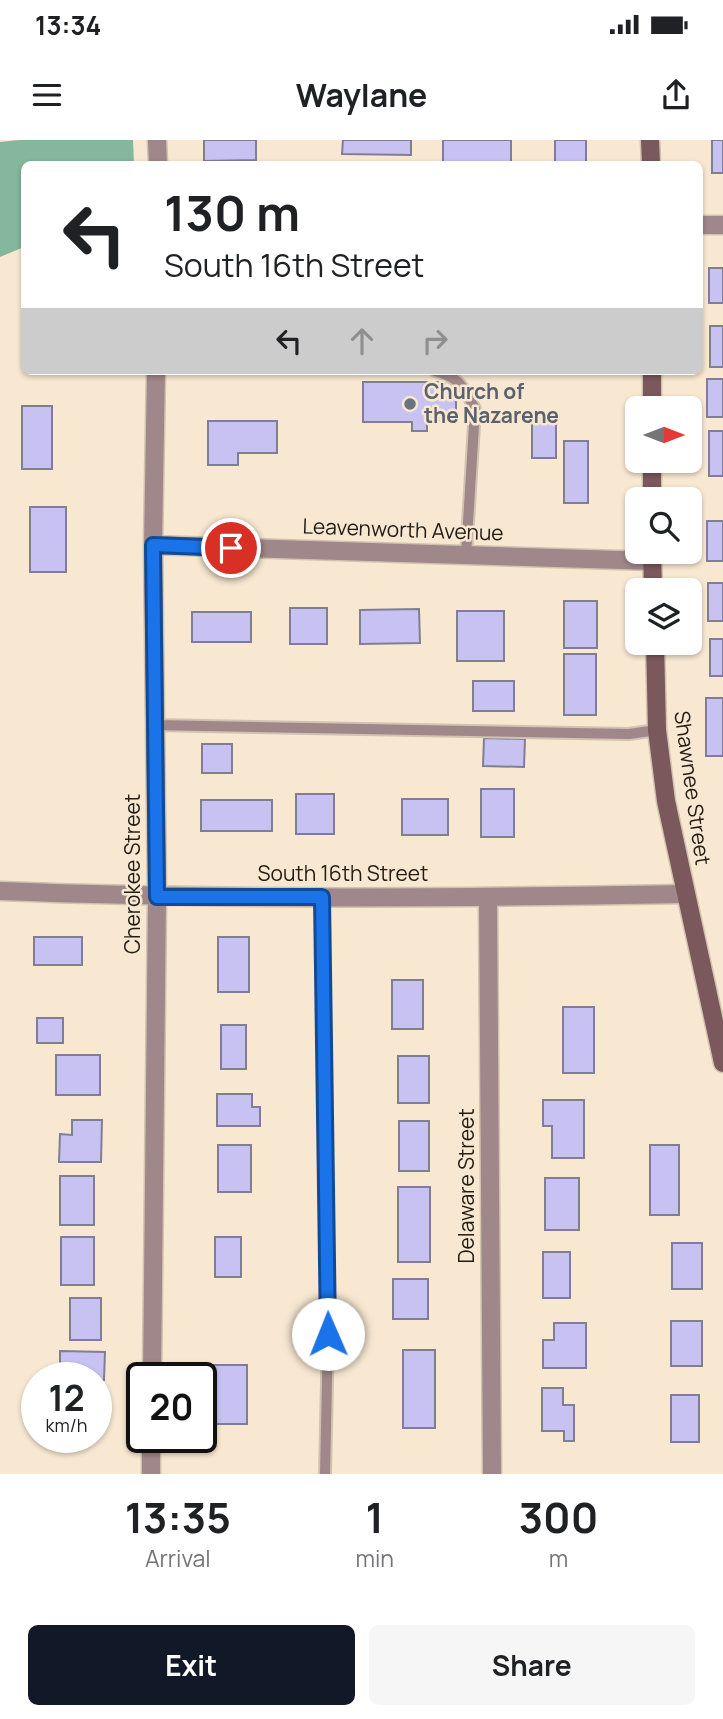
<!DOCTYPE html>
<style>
body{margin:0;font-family:Manrope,sans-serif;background:#f6f6f6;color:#202124;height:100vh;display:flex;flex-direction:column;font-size:26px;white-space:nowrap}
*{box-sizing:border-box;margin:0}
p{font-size:23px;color:#757577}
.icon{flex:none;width:38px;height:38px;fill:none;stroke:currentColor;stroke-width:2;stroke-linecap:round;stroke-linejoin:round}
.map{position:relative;height:1334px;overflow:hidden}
.sheet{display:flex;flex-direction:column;background:#fff;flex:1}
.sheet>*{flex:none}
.guide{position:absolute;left:21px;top:21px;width:682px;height:214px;border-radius:10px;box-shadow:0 2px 5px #0004;background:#fff;color:#202124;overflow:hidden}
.needle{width:46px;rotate:90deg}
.buttons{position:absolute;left:625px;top:256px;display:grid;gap:14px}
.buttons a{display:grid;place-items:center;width:77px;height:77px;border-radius:10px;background:#fff;box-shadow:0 2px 5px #0004;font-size:35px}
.speed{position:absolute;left:21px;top:1222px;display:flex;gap:14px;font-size:35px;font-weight:700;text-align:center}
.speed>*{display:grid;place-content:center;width:91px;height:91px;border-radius:50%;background:#fff;box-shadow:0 2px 5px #0004;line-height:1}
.speed small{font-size:18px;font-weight:400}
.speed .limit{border:4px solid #111;border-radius:10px;background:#fff;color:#111}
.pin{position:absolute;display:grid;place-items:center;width:60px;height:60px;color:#fff;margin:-30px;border:4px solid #fff;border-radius:50%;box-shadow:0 2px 7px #0007}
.me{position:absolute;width:77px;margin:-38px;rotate:359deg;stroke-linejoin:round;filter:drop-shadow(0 0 5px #0008)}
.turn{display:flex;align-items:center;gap:24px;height:147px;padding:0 28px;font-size:32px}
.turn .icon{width:91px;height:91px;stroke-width:2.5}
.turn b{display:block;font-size:49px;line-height:60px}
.lanes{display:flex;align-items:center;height:66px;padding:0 28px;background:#0003;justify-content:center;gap:35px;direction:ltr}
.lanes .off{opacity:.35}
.eta{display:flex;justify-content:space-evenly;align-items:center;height:119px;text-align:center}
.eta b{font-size:42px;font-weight:700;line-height:49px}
.button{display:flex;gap:14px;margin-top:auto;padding:14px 28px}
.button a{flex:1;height:80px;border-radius:10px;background:#111827;color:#fff;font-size:28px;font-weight:700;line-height:80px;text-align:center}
.button a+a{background:#f6f6f6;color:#202124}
.status{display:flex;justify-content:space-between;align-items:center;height:49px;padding:0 35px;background:#fff;direction:ltr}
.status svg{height:19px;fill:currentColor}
header{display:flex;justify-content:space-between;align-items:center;height:91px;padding:0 28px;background:#fff;font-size:32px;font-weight:700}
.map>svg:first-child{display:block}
</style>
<div class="status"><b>13:34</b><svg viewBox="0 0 49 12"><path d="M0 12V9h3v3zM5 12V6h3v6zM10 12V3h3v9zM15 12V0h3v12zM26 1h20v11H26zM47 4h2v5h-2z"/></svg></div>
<header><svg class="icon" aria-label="menu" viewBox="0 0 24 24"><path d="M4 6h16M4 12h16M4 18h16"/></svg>Waylane<svg class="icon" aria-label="share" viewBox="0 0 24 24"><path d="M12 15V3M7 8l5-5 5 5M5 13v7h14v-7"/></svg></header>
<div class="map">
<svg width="723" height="1334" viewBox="0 0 723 1334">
<rect width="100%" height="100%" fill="#f8e8d2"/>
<path fill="#85b79c" d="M19,0H133L134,24H24V107L0,117V2Z"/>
<path fill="#c7c2f1" stroke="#807e94" stroke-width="2" d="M204,0H256V20L204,21Z
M343,0H411V15L342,14Z
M443,0H511V24H443Z
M555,0H586V24H555Z
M712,0H723V33H712Z
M709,128H723V163H709Z
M710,186H723V227H710Z
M707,239H723V277H707Z
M363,242H445V248H456V280H430V283H427V291H412V282H363Z
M22,266H52V329H22Z
M532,273H556V318H532Z
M208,281H277V313H238V325H208Z
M709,291H723V336H709Z
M564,301H588V363H564Z
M30,367H66V432H30Z
M707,381H723V421H707Z
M708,443H723V481H708Z
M564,461H597V508H564Z
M290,468H327V504H290Z
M419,469L420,503L360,504V470Z
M457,471H504V521H457Z
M192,472H251V502H192Z
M710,499H723V536H710Z
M564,514H596V575H564Z
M473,541H514V571H473Z
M706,558H723V616H706Z
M484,598L525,599L524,627L483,626Z
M202,604H232V633H202Z
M481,649H514V697H481Z
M296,654H334V694H296Z
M402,659H448V695H402Z
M201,660H272V691H201Z
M34,797H82V825H34Z
M218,797H249V852H218Z
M392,840H423V889H392Z
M563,867H594V933H563Z
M37,878H63V903H37Z
M221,885H246V929H221Z
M56,915H100V955H56Z
M398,916H429V963H398Z
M217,954H252V967H260V986H217Z
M543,960H584V1018H552V986H543Z
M72,980H102L101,1022H59L60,994L72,995Z
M399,981H429V1031H399Z
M218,1005H251V1052H218Z
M650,1005H679V1075H650Z
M60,1036H94V1085H60Z
M545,1038H579V1090H545Z
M398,1047H430V1122H398Z
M61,1097H94V1145H61Z
M215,1097H241V1137H215Z
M672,1103H702V1149H672Z
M543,1112H570V1158H543Z
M393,1139H428V1179H393Z
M70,1158H101V1200H70Z
M671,1181H702V1226H671Z
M554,1183H586V1228H543V1200H554Z
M403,1210H435V1288H403Z
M60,1211L105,1212L104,1240H96V1237H60Z
M214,1225H247V1284H214Z
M542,1248H563V1265H574V1301H564V1291H542Z
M671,1255H699V1302H671Z"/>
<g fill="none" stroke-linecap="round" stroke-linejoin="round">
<g stroke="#d1c3b0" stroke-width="14">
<path id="lane" d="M435,231C460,238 463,246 475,269L466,415
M154,585L629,594L657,590
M322,757L328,1194L325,1334"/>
</g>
<g stroke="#d1c3b0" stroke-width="21">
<path id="street" d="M157,0L158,24
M700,85H723
M153,405L652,421
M0,751C228,760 457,758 685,754
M488,757L492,1334
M152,1237L157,757L153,405L156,231
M151,1334V1297"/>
</g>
<g stroke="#d1c3b0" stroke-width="21">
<path id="secondary" d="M650,0L651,24
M652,231V268
M652,320V359
M652,411L653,450
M655,502L657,590L666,661L723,923"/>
</g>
<use href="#lane" stroke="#a08789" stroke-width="10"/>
<use href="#street" stroke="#a08789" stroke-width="18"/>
<use href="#secondary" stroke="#7a585b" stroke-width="18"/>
</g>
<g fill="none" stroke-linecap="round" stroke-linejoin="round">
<g stroke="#114b97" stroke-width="18">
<path id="route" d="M231,408L153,405L157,757H322L328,1194"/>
</g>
<use href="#route" stroke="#1a73e8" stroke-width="12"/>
</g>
<circle fill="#6b7280" stroke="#f8e8d2" stroke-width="2.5" cx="410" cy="264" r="7"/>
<g text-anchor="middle" stroke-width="5" stroke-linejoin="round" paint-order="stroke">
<g font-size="21" font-weight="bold" fill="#5b616d" stroke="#f8e8d2" text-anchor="start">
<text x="424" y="259">Church of<tspan x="424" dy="24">the Nazarene</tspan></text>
</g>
<g font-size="21" fill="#211c14" stroke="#f8e8d2">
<text transform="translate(403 390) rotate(2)" y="7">Leavenworth Avenue</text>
<text transform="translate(692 648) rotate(82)" y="7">Shawnee Street</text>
<text transform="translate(133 734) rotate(-90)" y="7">Cherokee Street</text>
<text x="343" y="741">South 16th Street</text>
<text transform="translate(467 1046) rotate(-90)" y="7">Delaware Street</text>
</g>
</g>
</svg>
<div class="buttons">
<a><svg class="needle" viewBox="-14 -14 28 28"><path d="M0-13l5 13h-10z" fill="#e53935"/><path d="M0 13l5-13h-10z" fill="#757577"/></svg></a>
<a><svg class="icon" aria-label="search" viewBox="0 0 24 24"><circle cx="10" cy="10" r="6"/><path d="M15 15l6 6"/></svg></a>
<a><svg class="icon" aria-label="layers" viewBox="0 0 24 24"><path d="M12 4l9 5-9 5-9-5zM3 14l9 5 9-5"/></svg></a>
</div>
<div class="speed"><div>12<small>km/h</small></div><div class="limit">20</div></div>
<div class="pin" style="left:231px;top:408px;background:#d93025"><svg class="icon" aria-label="arrive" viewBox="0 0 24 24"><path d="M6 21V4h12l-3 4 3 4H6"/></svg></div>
<svg class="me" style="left:328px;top:1194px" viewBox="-20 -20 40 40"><circle r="19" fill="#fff"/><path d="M0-13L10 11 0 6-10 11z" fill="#1a73e8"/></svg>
<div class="guide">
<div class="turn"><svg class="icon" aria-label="left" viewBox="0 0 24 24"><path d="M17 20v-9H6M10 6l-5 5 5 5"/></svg><div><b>130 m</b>South 16th Street</div></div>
<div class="lanes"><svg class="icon" aria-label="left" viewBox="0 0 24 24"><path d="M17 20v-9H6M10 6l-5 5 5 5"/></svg><svg class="icon off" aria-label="ahead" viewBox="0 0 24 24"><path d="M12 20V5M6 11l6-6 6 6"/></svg><svg class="icon off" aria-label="right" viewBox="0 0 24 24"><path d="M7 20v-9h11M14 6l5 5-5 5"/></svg></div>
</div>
</div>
<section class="sheet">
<div class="eta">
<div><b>13:35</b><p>Arrival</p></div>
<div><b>1</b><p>min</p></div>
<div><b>300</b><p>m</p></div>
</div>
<div class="button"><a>Exit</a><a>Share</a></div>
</section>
